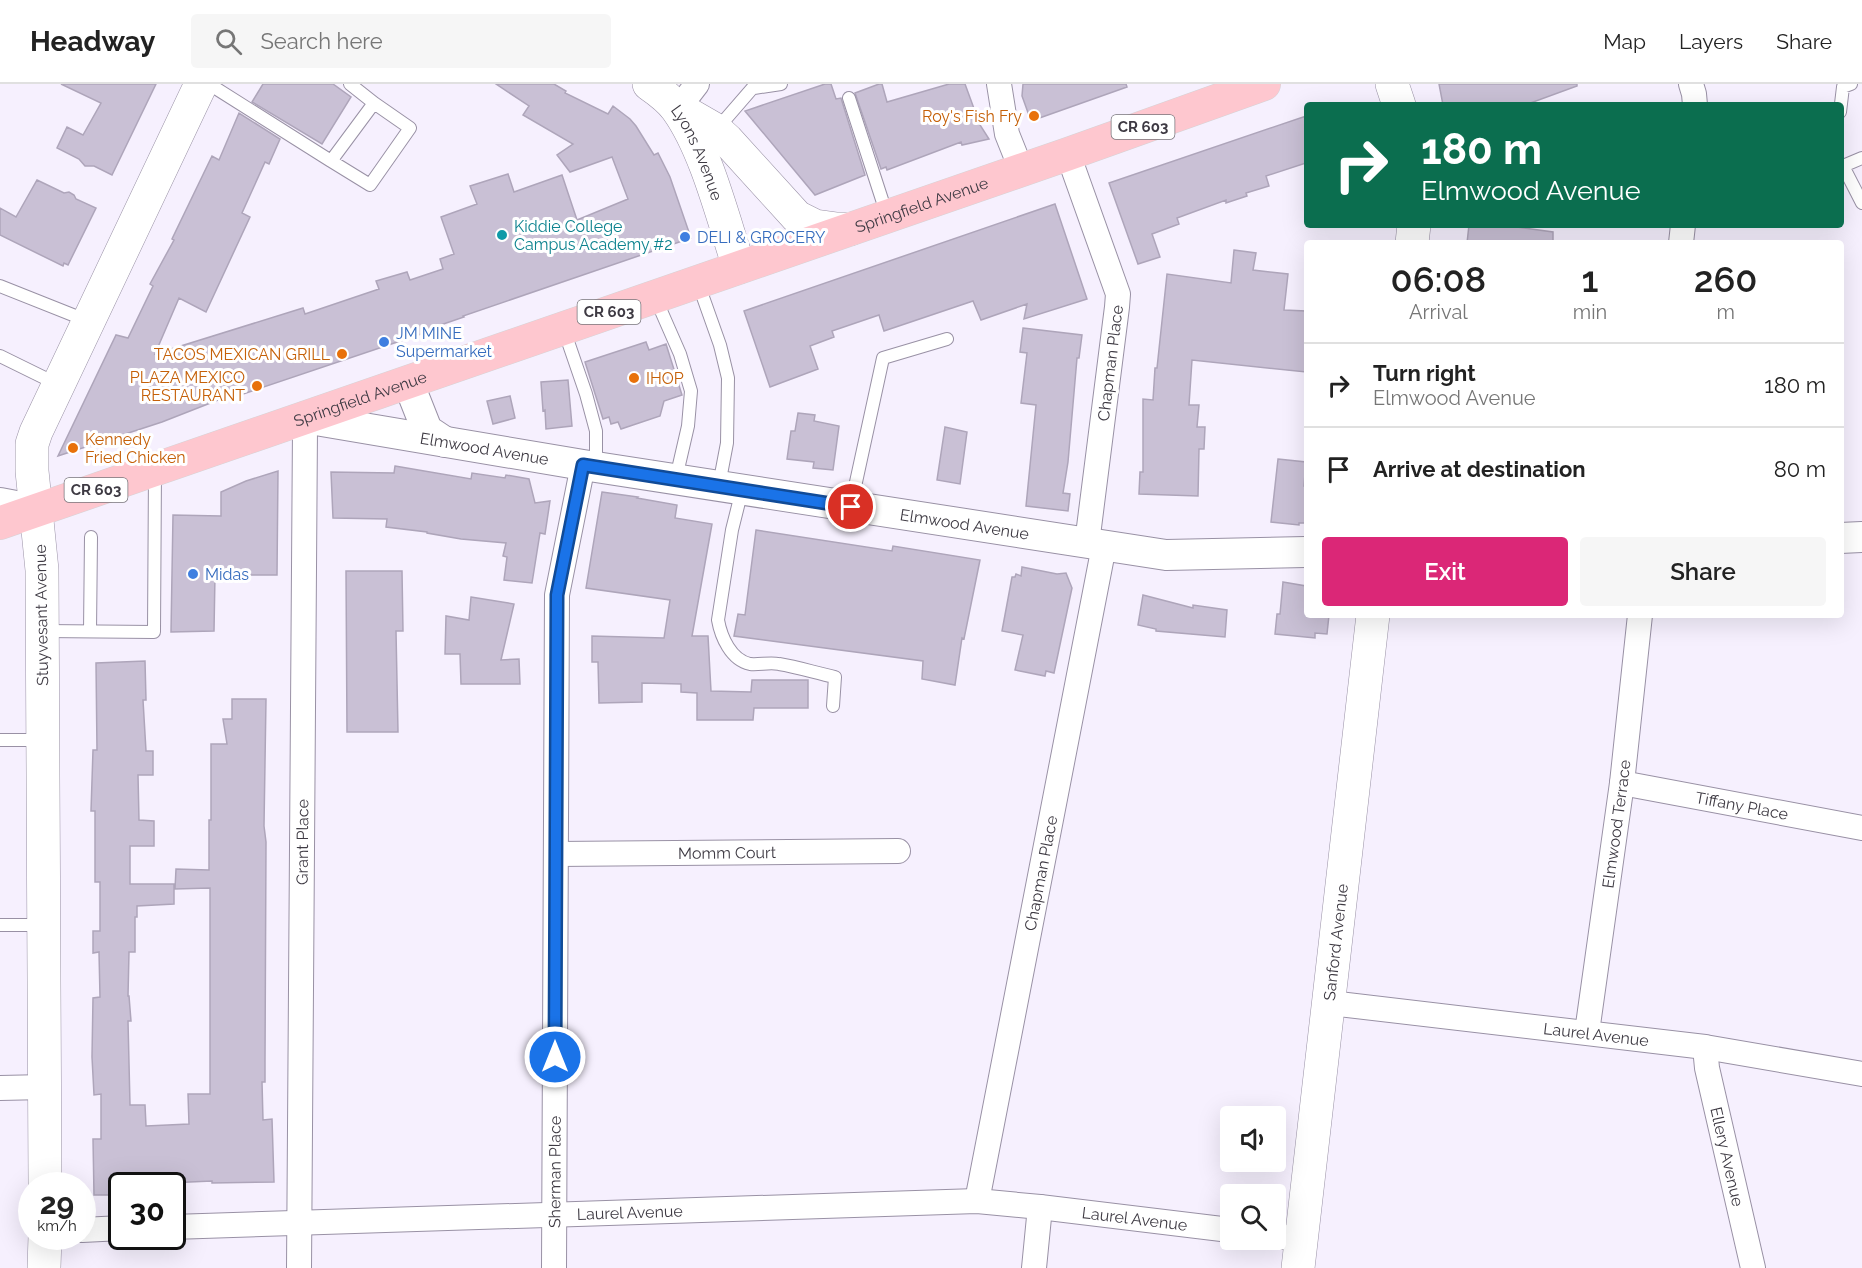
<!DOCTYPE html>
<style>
body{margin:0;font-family:Raleway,sans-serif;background:#f6f6f6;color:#222;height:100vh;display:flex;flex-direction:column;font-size:22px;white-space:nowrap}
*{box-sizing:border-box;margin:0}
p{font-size:20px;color:#767676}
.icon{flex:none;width:33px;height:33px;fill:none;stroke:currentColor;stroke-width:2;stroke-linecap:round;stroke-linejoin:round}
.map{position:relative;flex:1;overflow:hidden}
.panel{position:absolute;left:1304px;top:156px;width:540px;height:378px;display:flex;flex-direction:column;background:#fff;border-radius:6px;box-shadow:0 6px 24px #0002}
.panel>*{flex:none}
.hud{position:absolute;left:1304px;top:18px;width:540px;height:126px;border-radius:6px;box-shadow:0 6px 24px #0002;background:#0b6e4f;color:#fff;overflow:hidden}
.controls{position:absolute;left:1220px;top:1022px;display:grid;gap:12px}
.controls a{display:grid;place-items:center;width:66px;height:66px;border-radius:6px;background:#fff;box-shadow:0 6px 24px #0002;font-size:30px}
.speed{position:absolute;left:18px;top:1088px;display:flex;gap:12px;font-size:30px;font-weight:700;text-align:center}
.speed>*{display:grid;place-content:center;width:78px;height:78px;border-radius:50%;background:#fff;box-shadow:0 6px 24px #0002;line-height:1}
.speed small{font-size:15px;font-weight:400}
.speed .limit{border:3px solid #111;border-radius:9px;background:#fff;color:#111}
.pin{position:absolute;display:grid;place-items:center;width:51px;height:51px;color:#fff;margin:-26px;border:3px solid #fff;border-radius:50%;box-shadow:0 2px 6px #0007}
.me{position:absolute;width:66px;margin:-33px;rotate:0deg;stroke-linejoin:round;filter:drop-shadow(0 0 4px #0008)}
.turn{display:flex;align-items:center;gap:21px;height:126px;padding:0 18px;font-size:27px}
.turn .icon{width:78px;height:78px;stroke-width:2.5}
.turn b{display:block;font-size:42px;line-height:51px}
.eta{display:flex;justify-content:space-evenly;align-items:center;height:102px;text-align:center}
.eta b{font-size:36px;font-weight:600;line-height:42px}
.cta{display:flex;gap:12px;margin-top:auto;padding:12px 18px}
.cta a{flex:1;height:69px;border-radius:6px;background:#db2777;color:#fff;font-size:24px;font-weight:600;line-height:69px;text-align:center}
.cta a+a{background:#f6f6f6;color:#222}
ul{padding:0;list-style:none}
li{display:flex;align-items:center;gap:18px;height:84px;padding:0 18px;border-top:2px solid #e0e0e0}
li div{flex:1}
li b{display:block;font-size:22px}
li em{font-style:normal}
header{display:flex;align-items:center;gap:36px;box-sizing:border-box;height:84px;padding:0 30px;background:#fff;border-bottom:2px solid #e0e0e0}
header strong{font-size:28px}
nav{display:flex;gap:33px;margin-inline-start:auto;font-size:21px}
.search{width:420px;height:54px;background:#f6f6f6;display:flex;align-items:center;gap:15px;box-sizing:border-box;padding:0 21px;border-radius:6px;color:#767676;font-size:22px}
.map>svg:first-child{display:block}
</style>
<header>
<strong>Headway</strong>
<div class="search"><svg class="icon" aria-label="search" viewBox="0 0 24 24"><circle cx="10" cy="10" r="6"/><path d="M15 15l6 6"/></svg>Search here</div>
<nav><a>Map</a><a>Layers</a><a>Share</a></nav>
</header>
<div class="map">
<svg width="1862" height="1184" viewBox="0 0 1862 1184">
<rect width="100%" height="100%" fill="#f6f0fe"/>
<path fill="#c9c0d5" stroke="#aea5ba" stroke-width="1.5" d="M61,0H156L112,91L94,82H85L79,75L57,64L67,43L83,51L101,19Z
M263,0H333L351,13L322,60L252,18Z
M496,0H554L566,7L565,9L608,30L613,22L630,35L636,42L654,71L658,69L670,93L691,154L463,232L464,233L426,246L427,248L237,312L236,309L162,338L58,372L116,251L128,254L153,202L150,200L174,156L172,155L212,72L219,76L239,29L280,55L269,80L265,78L242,129L250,133L206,228L179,214L155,270L303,224L305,230L379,205L376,197L407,188L410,196L443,185L440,175L454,170L441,133L477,120L470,102L508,90L514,108L562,91L577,136L628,115L612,73L570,88L557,71L573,60L523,31L529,22Z
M825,0H831L836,15L841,14L865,91L815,111L745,27Z
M879,0H882L887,18L949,0H965L980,41L989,55L962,61L961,58L887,86L886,83L881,85L855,9Z
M1023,0H1126L1127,3L1031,37L1022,12Z
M1439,0H1577V2L1525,21H1443Z
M1306,32V79L1266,92L1269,102L1246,109L1247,112L1226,119V116L1177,134L1179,140L1152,150L1160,173L1138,180L1109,99Z
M37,96L64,109L69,108L74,111L76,115L96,124L68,181L64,179L63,182L0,151V124L16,133Z
M1055,120L1087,215L1024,235L1027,220L981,236L973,217L884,247L879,231L832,247L834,253L810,262L818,285L770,303L744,227Z
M1469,141H1502L1553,148V159H1467Z
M1234,166L1256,169L1253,186L1288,190L1284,226L1306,227V288L1192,276L1189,321H1199L1197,343H1205L1204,365H1199L1198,412L1139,410L1140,388H1143V315L1153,316L1155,284H1157L1167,190L1231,199Z
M1023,244L1082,251L1079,274H1077L1068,378L1063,409L1070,410L1068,427L1026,422L1036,321L1021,319L1027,269L1020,268Z
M646,258L649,266L666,260L682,311L664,317L660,332L621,345L618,338L611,340L609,333L603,335L585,278Z
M568,296L572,342L546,345L545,326L543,327L541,298Z
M510,312L515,334L493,340L487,317Z
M798,329L815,331L814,337L839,342L833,386L813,384L814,378L787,375L791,347H795Z
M945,343L967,348L960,400L937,396Z
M1278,375L1306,378L1304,402H1306V439H1299V441L1271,438Z
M395,382L471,395L472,389L505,394L506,391L529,395L535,419L550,417L545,450L540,449L532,499L504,496L507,473L503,472L506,459L461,455L427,449V448L386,443L387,435L333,434L331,388L394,389Z
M278,387L277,491H215L214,547L171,548L173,431L221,432V408L246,397Z
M602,408L638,413L637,414L677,421L675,434L712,440L692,552H708L711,607L751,608L752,596H808V624H754L753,636H697V609L681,608V600L642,599V618L599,619L598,578H592V552L664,554L670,516L586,504Z
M756,446L892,467L893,462L980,476L964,555L962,554L955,601L922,595L923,577L734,552L738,530L745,531Z
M1022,483L1057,490L1066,489L1072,504L1054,589L1046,587L1045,592L1015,586L1023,551L1002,547L1012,493H1015L1016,490L1021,492Z
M346,487H402L403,547H396L398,648H347Z
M1283,498L1306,502V531H1329L1327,550L1315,549V554L1275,550L1277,530H1280Z
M1143,511L1193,524V521L1227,526L1225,553L1156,547V545L1138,541Z
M471,513L514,520L501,576L519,575L520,600H461L460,570H445L446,532L469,536Z
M145,577L146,616H143L146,667H153V691H138L139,736L154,737V762H130V800H174V820L137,822V833H135V868H129L128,912H129L131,937H128L130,1021H145L146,1042L189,1040L188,1010H210V804L175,805L176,785L209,786V736H211V660H227L223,635H232V615H266L264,742L266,758L265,978V998H262L263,1036L272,1035L274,1098L212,1099V1097L122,1101V1111H94L93,1055H101V1010L94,1011L92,973L93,914L100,913L99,868L93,869V847H100V798H95V727H91L93,666H97L96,579Z"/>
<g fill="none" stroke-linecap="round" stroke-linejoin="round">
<g stroke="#9991a5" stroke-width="14">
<path id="service" d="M209,0L331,77L374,19L350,0
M754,4L781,0
M849,14L887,131
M1840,28L1843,3L1851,0
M717,45L756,0
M1862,74L1843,82L1862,119
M331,77L370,101L410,44L374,19
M698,199L720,261L728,294L727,359L719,401
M0,202L88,237
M655,213L680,270L691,307L688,342L676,394
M564,246L586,310L596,347V382
M0,272L57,300
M742,406L732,446L718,536C721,553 731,576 750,580C759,581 770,578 779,580C798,583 816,589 835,593L833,622
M851,421L883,274L947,255
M44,547L154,548L155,387
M90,547L91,453
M0,656H42
M0,841H44"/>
</g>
<g stroke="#9991a5" stroke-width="26">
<g id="minor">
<path d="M999,0L1007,50L1021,85"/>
<path d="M1691,0L1694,10L1695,21"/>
<path d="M676,23L687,13L697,0"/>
<path d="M1068,70L1118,210L1117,223L1087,459"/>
<path d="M1681,159L1683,141"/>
<path id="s1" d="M1622,699L1862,744"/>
<path id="s2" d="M556,770L898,767"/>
<path id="s3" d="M1330,919L1705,963L1862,990"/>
<path id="s4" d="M1587,948L1622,699L1640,531"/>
<path id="s5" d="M1705,963L1707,984L1753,1184"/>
<path d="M0,1004L45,1003"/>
<path id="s6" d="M977,1117L1104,462"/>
<path id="s7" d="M172,1143L977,1117L1040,1123L1230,1146"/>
<path d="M82,1146L122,1144"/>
<path d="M1275,1152L1301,1155"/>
<path id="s8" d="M299,1184L305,344L304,334"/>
<path id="s9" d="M554,1184L557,511L583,381"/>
<path d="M1034,1184L1040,1123"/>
</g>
</g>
<g stroke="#9991a5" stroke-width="32">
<g id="tertiary">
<path d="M408,298L427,346L445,358"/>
<path id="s10" d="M304,334L583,381L1166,471L1306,468"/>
<path d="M0,419L37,426"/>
<path d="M1840,454L1862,453"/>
</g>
</g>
<g stroke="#9991a5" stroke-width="34">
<g id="secondary">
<path id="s11" d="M649,0C659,7 670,15 677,25C706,65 723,135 739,183"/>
<path d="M1392,0L1399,21"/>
<path d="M676,23L716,46L727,56L797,133L815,142L837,145H850"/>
<path d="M1412,159L1414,141"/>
<path d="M45,1101L42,486L32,387V360L36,348L201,0"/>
<path d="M44,1184L45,1152"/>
<path id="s12" d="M1298,1184L1373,531"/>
</g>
</g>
<g stroke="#d5d4d6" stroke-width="34">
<g id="primary">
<path id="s13" d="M0,439L1068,70L1264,0"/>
</g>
</g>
<use href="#service" stroke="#fff" stroke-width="12"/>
<use href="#minor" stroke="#fff" stroke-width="24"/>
<use href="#tertiary" stroke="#fff" stroke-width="30"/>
<use href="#secondary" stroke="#fff" stroke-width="33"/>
<use href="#primary" stroke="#fec7cf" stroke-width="33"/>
</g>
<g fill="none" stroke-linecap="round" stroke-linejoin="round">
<g stroke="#114b97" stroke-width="15">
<path id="route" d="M555,973L557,511L583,381L851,423"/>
</g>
<use href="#route" stroke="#1a73e8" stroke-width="10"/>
</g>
<g fill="#e8710a" stroke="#fff" stroke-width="2">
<circle cx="1034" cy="32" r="6"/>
<circle cx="342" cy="270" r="6"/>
<circle cx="634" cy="294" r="6"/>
<circle cx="257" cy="302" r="6"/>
<circle cx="73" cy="364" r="6"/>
</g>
<circle fill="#0f9aa8" stroke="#fff" stroke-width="2" cx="502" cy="151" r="6"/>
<g fill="#3f7fe0" stroke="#fff" stroke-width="2">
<circle cx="685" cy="153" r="6"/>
<circle cx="384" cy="258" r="6"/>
<circle cx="193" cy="490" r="6"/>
</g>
<g text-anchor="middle" stroke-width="6" stroke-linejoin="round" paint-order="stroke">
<g fill="#fff" stroke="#78757b" stroke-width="1.5">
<rect x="1111.5" y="31" width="63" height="24" rx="4.5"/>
<rect x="577.5" y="216" width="63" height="24" rx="4.5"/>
<rect x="64.5" y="394" width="63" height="24" rx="4.5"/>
</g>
<g font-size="15" font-weight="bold" fill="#3e3a43">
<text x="1143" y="48">CR 603</text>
<text x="609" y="233">CR 603</text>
<text x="96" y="411">CR 603</text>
</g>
<g font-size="16" fill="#c56008" stroke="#fff" text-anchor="end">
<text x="1022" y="38">Roy's Fish Fry</text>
<text x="330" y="276">TACOS MEXICAN GRILL</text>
<text x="245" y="299">PLAZA MEXICO<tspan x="245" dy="18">RESTAURANT</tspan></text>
<text x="646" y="300" text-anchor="start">IHOP</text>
<text x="85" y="361" text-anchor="start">Kennedy<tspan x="85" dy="18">Fried Chicken</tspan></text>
</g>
<g font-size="16" fill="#3e3a43" stroke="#fff">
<text dy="6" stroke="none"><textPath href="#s11" startOffset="86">Lyons Avenue</textPath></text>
<text dy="6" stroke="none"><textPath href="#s13" startOffset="975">Springfield Avenue</textPath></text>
<text transform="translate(1110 279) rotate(-83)" y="6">Chapman Place</text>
<text dy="6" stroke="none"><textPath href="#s13" startOffset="381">Springfield Avenue</textPath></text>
<text dy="6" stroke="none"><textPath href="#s10" startOffset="183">Elmwood Avenue</textPath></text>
<text dy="6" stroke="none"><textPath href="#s10" startOffset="669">Elmwood Avenue</textPath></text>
<text transform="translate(41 531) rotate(-91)" y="6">Stuyvesant Avenue</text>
<text dy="6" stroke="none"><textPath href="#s1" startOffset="122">Tiffany Place</textPath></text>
<text dy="6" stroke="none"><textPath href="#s4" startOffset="210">Elmwood Terrace</textPath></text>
<text dy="6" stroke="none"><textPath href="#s8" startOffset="426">Grant Place</textPath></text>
<text dy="6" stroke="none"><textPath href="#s2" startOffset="171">Momm Court</textPath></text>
<text dy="6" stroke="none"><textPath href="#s6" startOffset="334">Chapman Place</textPath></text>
<text dy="6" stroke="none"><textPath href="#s12" startOffset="328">Sanford Avenue</textPath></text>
<text dy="6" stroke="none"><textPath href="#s3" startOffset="268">Laurel Avenue</textPath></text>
<text dy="6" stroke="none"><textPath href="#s5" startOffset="112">Ellery Avenue</textPath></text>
<text dy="6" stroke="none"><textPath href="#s9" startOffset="96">Sherman Place</textPath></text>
<text dy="6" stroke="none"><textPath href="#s7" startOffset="458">Laurel Avenue</textPath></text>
<text dy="6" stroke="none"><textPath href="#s7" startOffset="964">Laurel Avenue</textPath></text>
</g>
<g font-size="16" fill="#0d838f" stroke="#fff" text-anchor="start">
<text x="514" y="148">Kiddie College<tspan x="514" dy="18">Campus Academy #2</tspan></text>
</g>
<g font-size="16" fill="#366cbe" stroke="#fff" text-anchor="start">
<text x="697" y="159">DELI &amp; GROCERY</text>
<text x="396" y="255">JM MINE<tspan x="396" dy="18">Supermarket</tspan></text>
<text x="205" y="496">Midas</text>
</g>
</g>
</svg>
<div class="controls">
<a><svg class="icon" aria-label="sound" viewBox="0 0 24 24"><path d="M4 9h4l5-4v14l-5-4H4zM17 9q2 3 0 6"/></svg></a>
<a><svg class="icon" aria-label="search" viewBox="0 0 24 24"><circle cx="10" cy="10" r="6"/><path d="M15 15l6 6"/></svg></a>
</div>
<div class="speed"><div>29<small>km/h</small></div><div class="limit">30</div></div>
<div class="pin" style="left:851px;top:423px;background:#d93025"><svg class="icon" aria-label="arrive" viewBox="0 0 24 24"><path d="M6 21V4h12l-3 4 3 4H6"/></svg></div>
<svg class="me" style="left:555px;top:973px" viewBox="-20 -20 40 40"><circle r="17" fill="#1a73e8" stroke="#fff" stroke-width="3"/><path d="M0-11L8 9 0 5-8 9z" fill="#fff"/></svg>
<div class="hud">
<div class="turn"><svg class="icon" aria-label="right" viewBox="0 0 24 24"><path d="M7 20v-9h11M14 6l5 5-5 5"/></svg><div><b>180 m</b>Elmwood Avenue</div></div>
</div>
<section class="panel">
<div class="eta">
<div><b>06:08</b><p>Arrival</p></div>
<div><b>1</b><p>min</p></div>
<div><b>260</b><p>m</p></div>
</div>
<ul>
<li><svg class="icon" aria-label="right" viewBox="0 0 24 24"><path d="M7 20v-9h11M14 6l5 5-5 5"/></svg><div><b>Turn right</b><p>Elmwood Avenue</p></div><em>180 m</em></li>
<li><svg class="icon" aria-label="arrive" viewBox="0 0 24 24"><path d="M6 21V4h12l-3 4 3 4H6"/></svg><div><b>Arrive at destination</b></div><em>80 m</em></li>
</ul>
<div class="cta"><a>Exit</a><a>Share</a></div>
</section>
</div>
